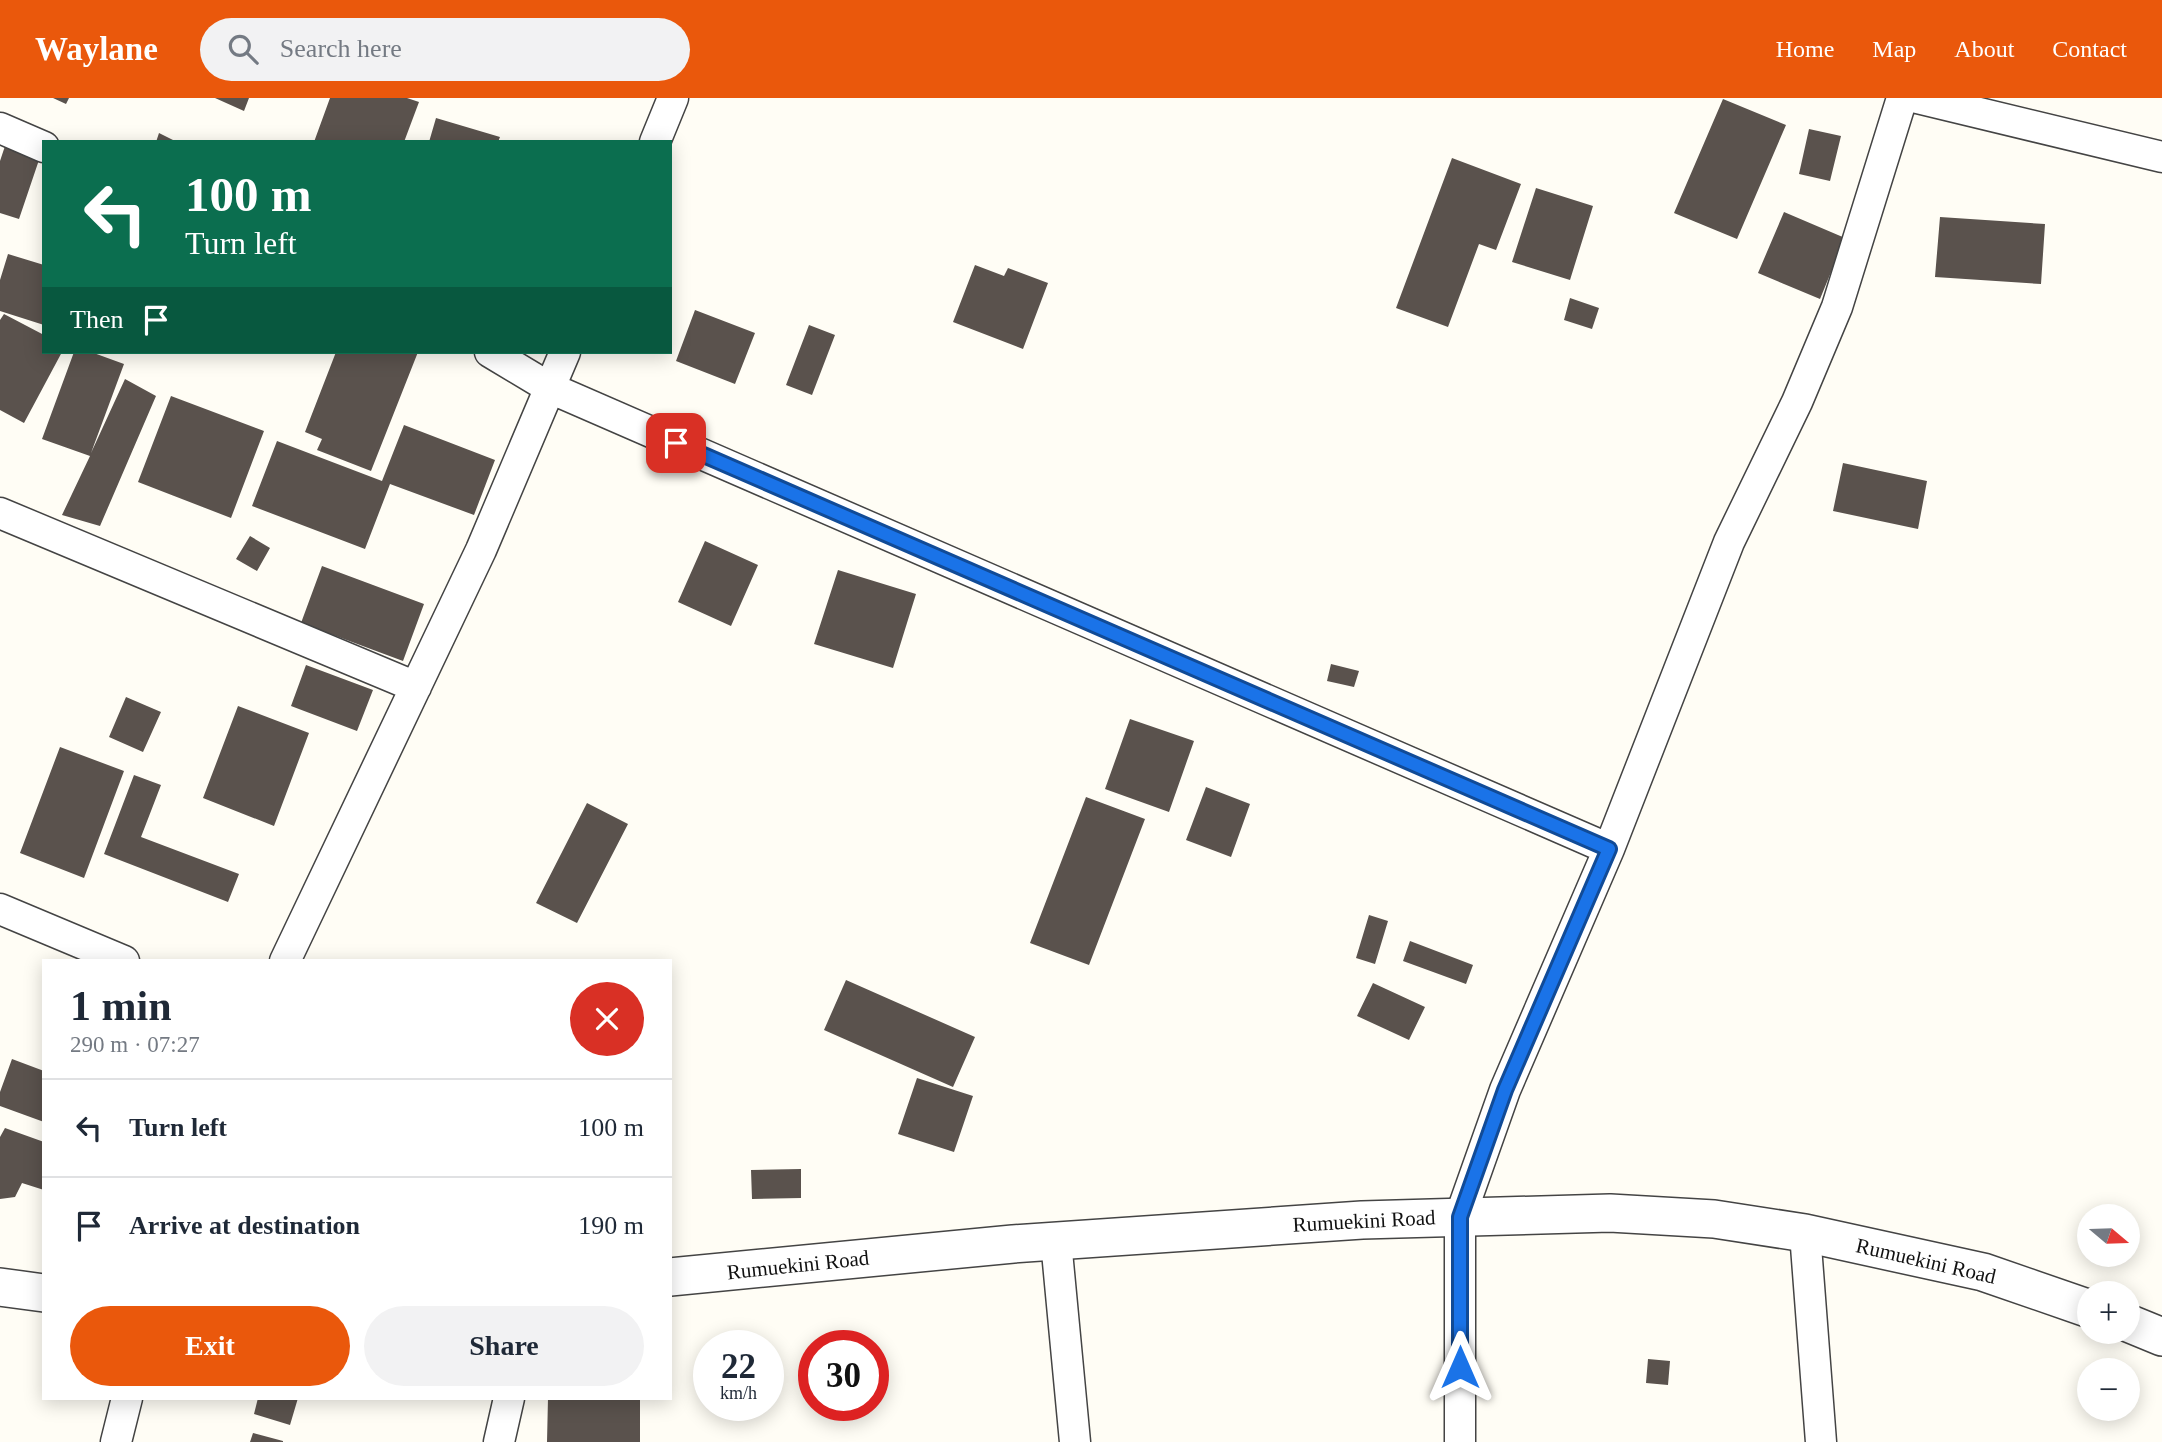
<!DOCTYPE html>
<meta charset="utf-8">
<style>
body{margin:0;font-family:"Times New Roman",serif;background:#f2f2f3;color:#1f2937;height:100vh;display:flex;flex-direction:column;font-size:26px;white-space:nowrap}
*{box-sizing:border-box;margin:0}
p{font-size:23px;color:#747a83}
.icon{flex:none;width:38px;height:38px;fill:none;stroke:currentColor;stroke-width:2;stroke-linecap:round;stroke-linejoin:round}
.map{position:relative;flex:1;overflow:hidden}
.side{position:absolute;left:42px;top:861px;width:630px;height:441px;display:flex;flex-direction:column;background:#fff;border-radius:0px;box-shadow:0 4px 18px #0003}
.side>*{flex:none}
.top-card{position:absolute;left:42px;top:42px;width:630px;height:214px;border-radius:0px;box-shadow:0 4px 18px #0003;background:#0b6e4f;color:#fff;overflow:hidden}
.needle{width:46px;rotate:109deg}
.tools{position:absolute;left:2077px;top:1106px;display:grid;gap:14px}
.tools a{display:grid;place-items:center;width:63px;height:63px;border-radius:50%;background:#fff;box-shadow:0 4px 18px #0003;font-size:35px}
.speed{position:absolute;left:693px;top:1232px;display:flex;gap:14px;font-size:35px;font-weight:700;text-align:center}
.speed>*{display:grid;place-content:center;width:91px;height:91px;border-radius:50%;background:#fff;box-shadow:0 4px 18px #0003;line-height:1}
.speed small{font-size:18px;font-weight:400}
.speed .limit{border:10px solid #d22;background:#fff;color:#111}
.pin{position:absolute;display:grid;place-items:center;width:60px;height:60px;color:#fff;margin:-30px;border-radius:14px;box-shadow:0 4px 10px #0006}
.me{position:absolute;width:77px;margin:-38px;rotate:0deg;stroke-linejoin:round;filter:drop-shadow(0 0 5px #0008)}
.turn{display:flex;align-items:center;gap:24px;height:147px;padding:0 28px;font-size:32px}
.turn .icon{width:91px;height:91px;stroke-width:2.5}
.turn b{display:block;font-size:49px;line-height:60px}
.then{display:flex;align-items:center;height:66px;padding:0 28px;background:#0003;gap:14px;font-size:26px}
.round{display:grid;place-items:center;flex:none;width:74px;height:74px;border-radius:37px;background:#f2f2f3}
.overview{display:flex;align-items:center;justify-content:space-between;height:119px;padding:0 28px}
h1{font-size:42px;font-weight:600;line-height:52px}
.primary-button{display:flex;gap:14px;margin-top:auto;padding:14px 28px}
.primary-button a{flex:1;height:80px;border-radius:42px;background:#ea580c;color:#fff;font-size:28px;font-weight:600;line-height:80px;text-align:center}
.primary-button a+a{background:#f2f2f3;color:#1f2937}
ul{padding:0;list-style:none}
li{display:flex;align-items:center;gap:21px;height:98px;padding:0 28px;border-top:2px solid #e0e1e3}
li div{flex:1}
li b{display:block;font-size:26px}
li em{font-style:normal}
header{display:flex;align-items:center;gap:42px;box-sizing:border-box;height:98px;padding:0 35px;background:#ea580c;color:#fff}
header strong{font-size:33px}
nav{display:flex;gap:38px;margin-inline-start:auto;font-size:24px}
.search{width:490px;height:63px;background:#f2f2f3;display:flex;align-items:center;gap:18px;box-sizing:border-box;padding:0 24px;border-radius:38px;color:#747a83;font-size:26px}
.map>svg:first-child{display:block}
</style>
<header>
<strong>Waylane</strong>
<div class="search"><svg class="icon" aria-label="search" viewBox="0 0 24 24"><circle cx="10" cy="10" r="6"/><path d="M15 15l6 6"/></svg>Search here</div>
<nav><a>Home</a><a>Map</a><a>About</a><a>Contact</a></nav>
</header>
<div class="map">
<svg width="2162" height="1344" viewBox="0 0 2162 1344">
<rect width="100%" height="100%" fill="#fffdf5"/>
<path fill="#5a524d" d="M53,0H69L66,6Z
M215,0H249L244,13Z
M330,0H407L419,4L404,44H314Z
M1723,1L1786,27L1737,141L1674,115Z
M436,20L500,39L498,44H429Z
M1809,31L1841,38L1830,83L1799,76Z
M159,35L177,44H156Z
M5,48L40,59L19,121L0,115V63Z
M1452,60L1521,86L1496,152L1479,146L1448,229L1396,210Z
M1536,90L1593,108L1570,182L1512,164Z
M1784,114L1845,140L1820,201L1758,175Z
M1940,119L2045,126L2041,186L1935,179Z
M8,156L44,167V227L0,213V182Z
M975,167L1004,178L1008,170L1048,185L1023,251L953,224Z
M1570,200L1599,210L1592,231L1564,222Z
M695,212L755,235L735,286L676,263Z
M4,216L44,237V254H62L24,325L0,312V222Z
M809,227L835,237L812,297L786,287Z
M74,254H91L124,266L91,355L125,281L156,298L100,428L62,417L90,358L42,341Z
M336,254H418L371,373L317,352L322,341L305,334Z
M171,298L264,333L231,420L138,384Z
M404,327L495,362L474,417L390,386L365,451L252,408L277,343L382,383Z
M1843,365L1927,383L1918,431L1833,413Z
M250,438L270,450L257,473L236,461Z
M705,443L758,467L731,528L678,504Z
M322,468L424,506L403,563L301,525Z
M838,472L916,496L893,570L814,546Z
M1331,566L1359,573L1354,589L1327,583Z
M306,567L373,592L357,633L291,608Z
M126,599L161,614L143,654L109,639Z
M238,608L309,635L274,728L203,700Z
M1130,621L1194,643L1169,714L1105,691Z
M60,649L124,673L84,780L20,755Z
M134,677L161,687L141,739L239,776L228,804L104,756Z
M1206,689L1250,706L1231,759L1186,742Z
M1086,699L1145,721L1089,867L1030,845Z
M587,705L628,726L577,825L536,805Z
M1369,817L1388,823L1375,866L1356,860Z
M1410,843L1473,867L1466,886L1403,863Z
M846,882L975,939L953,989L824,932Z
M1373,885L1425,909L1409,942L1357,918Z
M12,961L44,973V1024L0,1008V994Z
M917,980L973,998L954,1054L898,1036Z
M5,1030L44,1044V1092L22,1085L15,1099L0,1101V1039Z
M801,1071V1100L752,1101L751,1072Z
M1648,1261L1670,1263L1668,1287L1646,1285Z
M258,1300H298L290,1327L254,1316Z
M548,1300H640V1344H547Z
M253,1335L283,1343V1344H250Z"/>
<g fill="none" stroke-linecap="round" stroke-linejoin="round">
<g stroke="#444" stroke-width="33">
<path id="minor" d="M1917,0L2162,59
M0,30L44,49
M655,44L673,0
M490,254L550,290L1609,751
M0,415L416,589
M0,811L124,863
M285,863L481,452L565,254
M1805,1135L1821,1344
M1056,1143L1075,1344
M116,1344L127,1300
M499,1344L509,1300
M1460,1344V1119L1505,992L1609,751L1729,444L1797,304L1837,209L1902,0"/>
</g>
<g stroke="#444" stroke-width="40">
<path id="tertiary" d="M670,1179L1013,1146L1362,1122L1610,1115L1714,1121L1805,1135L1983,1174L2090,1211
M0,1189L44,1195
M2128,1225L2162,1239"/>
</g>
<use href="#minor" stroke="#fff" stroke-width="30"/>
<use href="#tertiary" stroke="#fff" stroke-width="37"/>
</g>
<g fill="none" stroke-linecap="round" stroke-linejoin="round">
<g stroke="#114b97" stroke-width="18">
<path id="route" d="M676,345L1609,751L1505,992L1460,1119V1269"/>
</g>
<use href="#route" stroke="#1a73e8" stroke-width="12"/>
</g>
<g text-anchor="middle" stroke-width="7" stroke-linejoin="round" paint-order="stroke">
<g font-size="21" fill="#111" stroke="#fff">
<text transform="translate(1364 1123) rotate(-3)" y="7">Rumuekini Road</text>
<text transform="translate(1926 1163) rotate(13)" y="7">Rumuekini Road</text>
<text transform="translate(798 1167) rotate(-6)" y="7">Rumuekini Road</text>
</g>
</g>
</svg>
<div class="tools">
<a><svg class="needle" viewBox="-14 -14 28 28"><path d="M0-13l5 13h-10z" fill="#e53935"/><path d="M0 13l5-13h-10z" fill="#747a83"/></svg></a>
<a>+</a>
<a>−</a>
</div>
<div class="speed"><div>22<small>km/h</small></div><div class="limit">30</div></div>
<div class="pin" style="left:676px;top:345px;background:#d93025"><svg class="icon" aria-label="arrive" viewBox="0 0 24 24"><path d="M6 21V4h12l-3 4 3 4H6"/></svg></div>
<svg class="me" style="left:1460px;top:1269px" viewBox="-20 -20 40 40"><path d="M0-17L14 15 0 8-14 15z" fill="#1a73e8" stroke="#fff" stroke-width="4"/></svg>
<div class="top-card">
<div class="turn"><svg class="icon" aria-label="left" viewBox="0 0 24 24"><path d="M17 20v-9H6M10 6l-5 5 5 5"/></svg><div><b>100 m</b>Turn left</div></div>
<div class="then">Then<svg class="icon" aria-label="arrive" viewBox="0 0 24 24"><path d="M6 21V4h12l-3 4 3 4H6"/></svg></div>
</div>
<section class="side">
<div class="overview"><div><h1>1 min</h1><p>290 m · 07:27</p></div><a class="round" style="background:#d93025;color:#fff"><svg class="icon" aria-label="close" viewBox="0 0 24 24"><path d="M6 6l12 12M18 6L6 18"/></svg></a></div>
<ul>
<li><svg class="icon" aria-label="left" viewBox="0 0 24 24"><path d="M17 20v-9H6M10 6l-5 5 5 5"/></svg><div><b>Turn left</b></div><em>100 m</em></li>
<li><svg class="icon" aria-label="arrive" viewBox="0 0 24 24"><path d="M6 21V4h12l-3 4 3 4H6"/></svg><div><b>Arrive at destination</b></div><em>190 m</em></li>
</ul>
<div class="primary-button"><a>Exit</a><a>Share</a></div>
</section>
</div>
